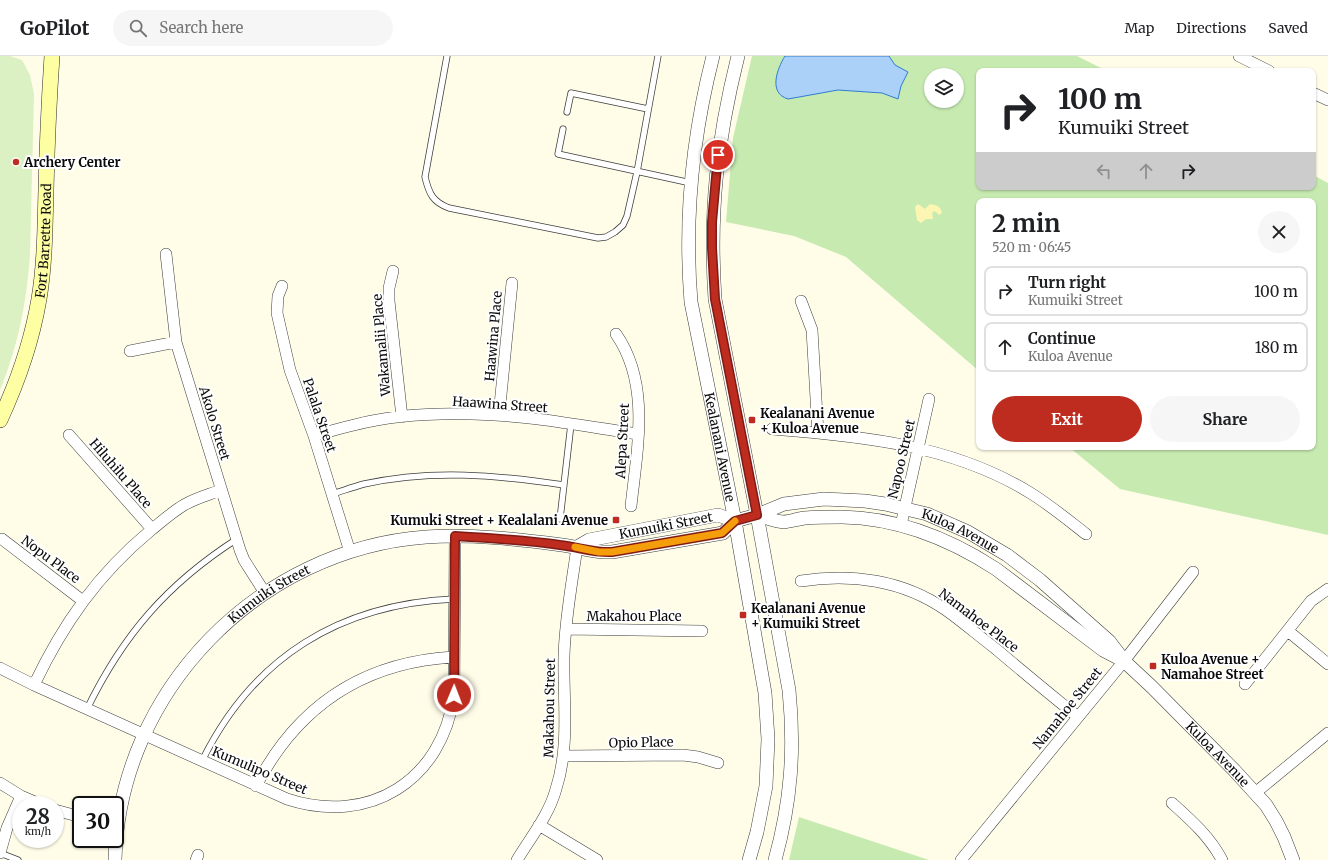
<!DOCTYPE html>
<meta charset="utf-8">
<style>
body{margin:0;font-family:Merriweather,serif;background:#f6f6f6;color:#202124;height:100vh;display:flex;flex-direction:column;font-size:15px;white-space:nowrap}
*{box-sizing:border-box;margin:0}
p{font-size:13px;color:#757577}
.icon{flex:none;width:22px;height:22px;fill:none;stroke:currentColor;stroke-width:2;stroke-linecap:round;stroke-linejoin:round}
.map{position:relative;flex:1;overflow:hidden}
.sheet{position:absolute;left:976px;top:142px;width:340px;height:252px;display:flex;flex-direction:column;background:#fff;border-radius:8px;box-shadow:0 1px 3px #0004}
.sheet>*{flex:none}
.banner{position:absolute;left:976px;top:12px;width:340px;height:122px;border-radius:8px;box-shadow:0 1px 3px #0004;background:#fff;color:#202124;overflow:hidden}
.tools{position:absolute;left:924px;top:12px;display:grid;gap:8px}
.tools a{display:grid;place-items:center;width:40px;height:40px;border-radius:50%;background:#fff;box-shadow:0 1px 3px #0004;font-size:20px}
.speed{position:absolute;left:12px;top:740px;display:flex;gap:8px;font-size:20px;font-weight:700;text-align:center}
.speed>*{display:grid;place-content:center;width:52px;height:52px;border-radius:50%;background:#fff;box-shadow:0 1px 3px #0004;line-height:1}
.speed small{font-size:10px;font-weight:400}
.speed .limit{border:2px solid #111;border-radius:6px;background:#fff;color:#111}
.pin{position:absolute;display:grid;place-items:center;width:34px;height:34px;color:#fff;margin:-17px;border:2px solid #fff;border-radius:50%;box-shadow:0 1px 4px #0007}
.me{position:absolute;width:44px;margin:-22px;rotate:1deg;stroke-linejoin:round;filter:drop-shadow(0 0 3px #0008)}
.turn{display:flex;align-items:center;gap:14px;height:84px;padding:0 16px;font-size:18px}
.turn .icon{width:52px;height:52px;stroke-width:2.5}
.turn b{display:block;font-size:28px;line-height:34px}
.lanes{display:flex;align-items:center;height:38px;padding:0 16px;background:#0003;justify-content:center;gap:20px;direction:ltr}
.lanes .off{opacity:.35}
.round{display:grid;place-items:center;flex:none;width:42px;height:42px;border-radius:21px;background:#f6f6f6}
.head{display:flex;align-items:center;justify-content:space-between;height:68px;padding:0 16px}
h1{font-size:24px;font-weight:700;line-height:30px}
.button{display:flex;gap:8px;margin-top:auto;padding:8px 16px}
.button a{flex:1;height:46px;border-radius:24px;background:#be2b1f;color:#fff;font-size:16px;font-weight:700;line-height:46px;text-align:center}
.button a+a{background:#f6f6f6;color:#202124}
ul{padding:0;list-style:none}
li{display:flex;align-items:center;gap:12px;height:50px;margin:0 8px 6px;padding:0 8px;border:2px solid #e0e0e0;border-radius:8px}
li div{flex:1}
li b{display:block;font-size:15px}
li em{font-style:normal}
header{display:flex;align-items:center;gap:24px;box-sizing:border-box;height:56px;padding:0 20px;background:#fff;border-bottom:1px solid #e0e0e0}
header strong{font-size:19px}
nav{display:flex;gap:22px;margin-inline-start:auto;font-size:14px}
.search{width:280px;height:36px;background:#f6f6f6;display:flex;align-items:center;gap:10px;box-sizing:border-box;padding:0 14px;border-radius:22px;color:#757577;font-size:15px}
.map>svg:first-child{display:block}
</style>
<header>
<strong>GoPilot</strong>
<div class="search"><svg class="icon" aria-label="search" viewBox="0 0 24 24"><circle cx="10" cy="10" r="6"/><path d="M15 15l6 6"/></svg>Search here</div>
<nav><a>Map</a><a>Directions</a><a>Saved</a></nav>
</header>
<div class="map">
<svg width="1328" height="804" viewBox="0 0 1328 804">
<rect width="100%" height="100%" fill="#fffde8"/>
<path fill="#c7eab1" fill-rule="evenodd" d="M752,0H1077L1107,15H979V131H1313V119L1328,127V479L1120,433L1069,391H1313V145H979V315L846,201L794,180L726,166L733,82ZM931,19H957V45H931Z
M799,761L929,804H789Z"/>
<path fill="#fdf6b2" d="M918,148L925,153L930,148C936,149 941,150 942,157L939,159L936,156L934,155L932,157L933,163H926L921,167L917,164L915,151Z"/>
<path fill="#dbf1c3" d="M0,0H10L22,4L30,19L34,38L30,198C27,245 18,290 0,334Z"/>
<path fill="#abd1f8" stroke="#2f7cd2" d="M785,0H889L895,9L908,16L901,30L898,43L882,37L838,34L788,43C768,37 777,13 785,0Z"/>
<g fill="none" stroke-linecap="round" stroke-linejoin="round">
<g stroke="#3d3d3d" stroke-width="7">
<path id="service" d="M447,0L425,121C429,138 433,146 449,152L598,182L606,181L615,176L623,169L627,160L637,116L658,0
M567,56L571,37L648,53
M563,73L558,98L691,127
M332,438C342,435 353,431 364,428C432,413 496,419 564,429
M560,463L571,368
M87,653C123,579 167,528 237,483
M202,705C253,601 340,548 454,543
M0,797L18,804"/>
</g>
<g stroke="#3d3d3d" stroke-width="12">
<path id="minor" d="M1239,0L1269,15
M1313,37L1328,44
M166,198L176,286L240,494L244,504L265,537
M393,215L389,232V245L402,361
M282,230L278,240L277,257L290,314L314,380L350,496
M801,245L812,274L818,377
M616,278C651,328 637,394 631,450
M130,295L176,286
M499,359L512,227
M772,373C862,380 954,389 1032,438C1051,450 1068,464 1086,478
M69,379L152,473
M314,380C327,376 341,372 354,369C392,359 434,357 472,358C528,359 583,370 638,378
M901,469L929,343
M2,483L83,545
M801,525C851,517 903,524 946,554C963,566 979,580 996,593C1023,616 1050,638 1078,661
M566,573L702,575
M1288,575L1328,608
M0,612L34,629L287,743C369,770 442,725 454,639L455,480
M1245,628L1311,545L1328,533
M34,629C63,568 98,518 150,475C161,466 172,456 184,449C196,442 208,439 221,434
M563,700L683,699L698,701L718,707
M0,727L21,740L42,749
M256,730C298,649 364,606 454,601
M1255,737L1328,677
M1172,747C1192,765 1210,781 1222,804
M55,754L81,761
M539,769L597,804
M0,797L7,772L21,740
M196,804L198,799
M517,804C531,781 549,759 556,733C570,690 563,644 564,600C565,563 572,527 577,491
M961,804L1124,605L1193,516"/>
</g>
<g stroke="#3d3d3d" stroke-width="14">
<g id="tertiary">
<path id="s1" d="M713,0C692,82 684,161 691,246L735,465L765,637L768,683L766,730L757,776L749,804"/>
<path d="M738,0C717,84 709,156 715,243L757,459L789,634C795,694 791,746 775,804"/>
<path id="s2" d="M757,459C765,461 776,466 784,466C791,465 798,463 805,462C817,461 830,461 842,461C898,462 950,483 996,513L1103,594L1124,605L1152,631L1234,714L1266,749L1276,765L1284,781L1293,804"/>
<path id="s3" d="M735,465L757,459L784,448L824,443L865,445L885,448L927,458L968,476L1007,499L1040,524L1109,585L1122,602"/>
<path id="s4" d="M577,491L589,484L718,459L735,465"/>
<path id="s5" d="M115,804C119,635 259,493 426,481C471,478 517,483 562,489C579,491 595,497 612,496L723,477L735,465"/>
</g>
</g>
<g stroke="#2c2c2c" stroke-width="16">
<g id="secondary">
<path id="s6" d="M0,364C18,325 32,285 39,243C45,207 45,170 46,134C47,89 49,45 52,0"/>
</g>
</g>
<use href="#service" stroke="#fff" stroke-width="5.5"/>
<use href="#minor" stroke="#fff" stroke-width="11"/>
<use href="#tertiary" stroke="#fff" stroke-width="13"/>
<use href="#secondary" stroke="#feffa3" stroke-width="15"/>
</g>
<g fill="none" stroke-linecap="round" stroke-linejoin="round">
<g stroke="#7c1c14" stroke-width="10">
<path id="route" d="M454,639L455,480C490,482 525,484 560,489C578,491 594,497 612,496L722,477L735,465L757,459L715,243L712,192V166L718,99"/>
</g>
<use href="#route" stroke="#be2b1f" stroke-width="7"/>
<path stroke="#f59e0b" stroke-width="7" d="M575,491L599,496H612L722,477L735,465"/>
</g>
<g fill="#be2b1f" stroke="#fff" stroke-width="1.5">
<circle cx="16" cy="106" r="4"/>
<rect x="748" y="360" width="8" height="8" rx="2"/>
<rect x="612" y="460" width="8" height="8" rx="2"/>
<rect x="739" y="555" width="8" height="8" rx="2"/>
<rect x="1149" y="606" width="8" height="8" rx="2"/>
</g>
<g text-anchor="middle" stroke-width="4" stroke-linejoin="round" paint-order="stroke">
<g font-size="13" font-weight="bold" fill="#0a0a0a" stroke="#fff" text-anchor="start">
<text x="24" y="111">Archery Center</text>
<text x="760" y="362">Kealanani Avenue<tspan x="760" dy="15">+ Kuloa Avenue</tspan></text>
<text x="608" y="469" text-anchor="end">Kumuki Street + Kealalani Avenue</text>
<text x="751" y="557">Kealanani Avenue<tspan x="751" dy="15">+ Kumuiki Street</tspan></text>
<text x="1161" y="608">Kuloa Avenue +<tspan x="1161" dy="15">Namahoe Street</tspan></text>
</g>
<g font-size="13" fill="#0a0a0a" stroke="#fff">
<text dy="5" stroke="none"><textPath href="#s6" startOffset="186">Fort Barrette Road</textPath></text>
<text transform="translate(493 280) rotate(-85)" y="5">Haawina Place</text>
<text transform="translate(381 289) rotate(-95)" y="5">Wakamalii Place</text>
<text transform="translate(500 348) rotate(4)" y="5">Haawina Street</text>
<text transform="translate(320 359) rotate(71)" y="5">Palala Street</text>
<text transform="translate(215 367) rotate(73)" y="5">Akolo Street</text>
<text transform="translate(622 385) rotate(-87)" y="5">Alepa Street</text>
<text dy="5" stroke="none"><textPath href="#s1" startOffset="396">Kealanani Avenue</textPath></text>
<text transform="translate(901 403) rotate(-77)" y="5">Napoo Street</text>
<text transform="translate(121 417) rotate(49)" y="5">Hiluhilu Place</text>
<text dy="5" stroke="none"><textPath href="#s4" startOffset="92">Kumuiki Street</textPath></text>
<text dy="5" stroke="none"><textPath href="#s3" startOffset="234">Kuloa Avenue</textPath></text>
<text transform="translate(51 503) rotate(37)" y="5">Nopu Place</text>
<text dy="5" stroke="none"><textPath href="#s5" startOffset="321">Kumuiki Street</textPath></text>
<text x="634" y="565">Makahou Place</text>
<text transform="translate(979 564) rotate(37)" y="5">Namahoe Place</text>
<text transform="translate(549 652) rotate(-89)" y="5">Makahou Street</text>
<text transform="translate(1067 652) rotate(-51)" y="5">Namahoe Street</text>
<text transform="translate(641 686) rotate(-1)" y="5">Opio Place</text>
<text dy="5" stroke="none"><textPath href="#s2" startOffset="541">Kuloa Avenue</textPath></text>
<text transform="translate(260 714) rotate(23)" y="5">Kumulipo Street</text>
</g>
</g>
</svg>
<div class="tools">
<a><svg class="icon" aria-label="layers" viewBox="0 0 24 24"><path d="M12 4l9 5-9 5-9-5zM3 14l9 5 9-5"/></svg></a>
</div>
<div class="speed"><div>28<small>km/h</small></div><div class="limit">30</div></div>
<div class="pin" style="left:718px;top:99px;background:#d93025"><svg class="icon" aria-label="arrive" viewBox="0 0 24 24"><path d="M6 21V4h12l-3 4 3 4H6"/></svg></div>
<svg class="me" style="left:454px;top:639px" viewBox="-20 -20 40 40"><circle r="17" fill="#be2b1f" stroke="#fff" stroke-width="3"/><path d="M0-11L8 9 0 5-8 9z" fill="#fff"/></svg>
<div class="banner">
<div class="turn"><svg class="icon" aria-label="right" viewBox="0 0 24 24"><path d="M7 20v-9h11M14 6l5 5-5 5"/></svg><div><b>100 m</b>Kumuiki Street</div></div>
<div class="lanes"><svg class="icon off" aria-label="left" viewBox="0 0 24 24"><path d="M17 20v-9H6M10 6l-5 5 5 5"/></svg><svg class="icon off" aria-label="ahead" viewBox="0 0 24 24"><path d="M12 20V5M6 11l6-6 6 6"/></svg><svg class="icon" aria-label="right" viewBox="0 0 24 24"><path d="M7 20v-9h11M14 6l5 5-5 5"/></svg></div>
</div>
<section class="sheet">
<div class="head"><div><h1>2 min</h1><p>520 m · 06:45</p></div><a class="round"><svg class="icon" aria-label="close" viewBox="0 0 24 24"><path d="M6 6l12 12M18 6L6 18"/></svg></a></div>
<ul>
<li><svg class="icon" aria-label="right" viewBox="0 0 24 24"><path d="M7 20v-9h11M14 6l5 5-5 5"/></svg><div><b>Turn right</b><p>Kumuiki Street</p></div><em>100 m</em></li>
<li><svg class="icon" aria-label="ahead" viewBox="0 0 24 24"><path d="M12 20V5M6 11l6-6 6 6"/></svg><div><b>Continue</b><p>Kuloa Avenue</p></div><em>180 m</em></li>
</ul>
<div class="button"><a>Exit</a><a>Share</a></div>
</section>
</div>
